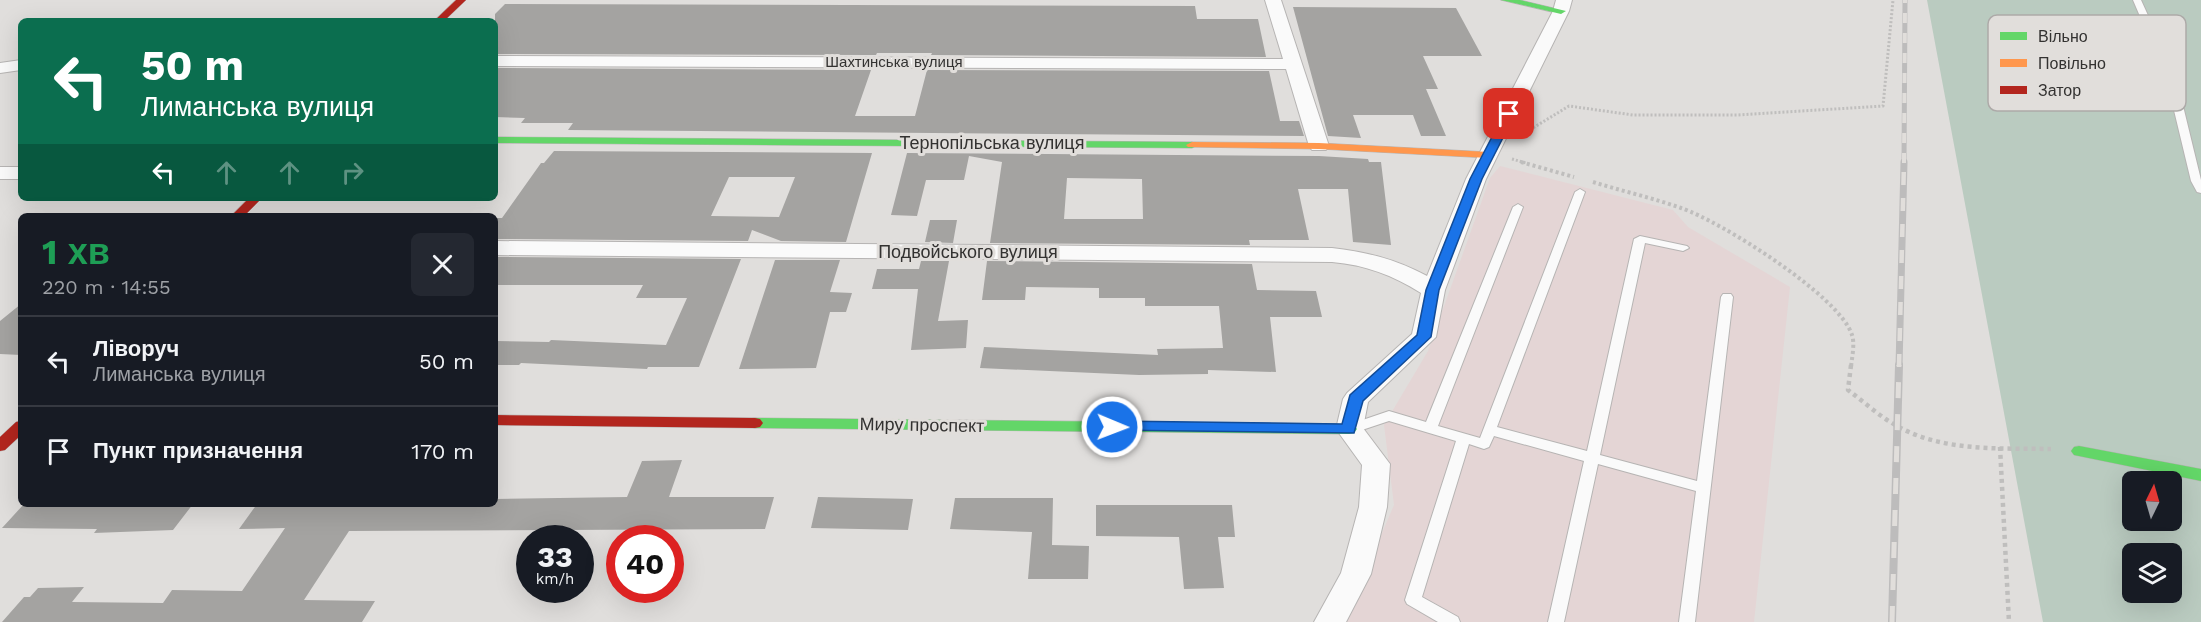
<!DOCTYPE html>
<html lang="uk">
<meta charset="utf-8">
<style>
body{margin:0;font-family:"Work Sans",sans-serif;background:#242831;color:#f1f3f6;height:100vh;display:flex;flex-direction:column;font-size:22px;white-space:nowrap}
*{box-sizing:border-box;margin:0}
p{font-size:20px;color:#9ea1a6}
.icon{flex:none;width:33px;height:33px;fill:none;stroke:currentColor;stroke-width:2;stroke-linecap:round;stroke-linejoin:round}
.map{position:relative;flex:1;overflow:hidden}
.sheet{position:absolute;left:18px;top:213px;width:480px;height:294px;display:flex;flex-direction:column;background:#171b24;border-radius:9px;box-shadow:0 6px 24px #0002}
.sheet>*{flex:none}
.banner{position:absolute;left:18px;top:18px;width:480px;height:183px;border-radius:9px;box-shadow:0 6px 24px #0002;background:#0b6e4f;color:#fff;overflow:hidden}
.needle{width:39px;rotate:5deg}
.controls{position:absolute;left:2122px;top:471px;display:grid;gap:12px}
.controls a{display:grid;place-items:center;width:60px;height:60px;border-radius:9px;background:#171b24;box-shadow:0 6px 24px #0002;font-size:30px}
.speed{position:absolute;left:516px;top:525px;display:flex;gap:12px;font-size:30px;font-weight:700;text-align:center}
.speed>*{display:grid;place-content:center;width:78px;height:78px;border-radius:50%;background:#171b24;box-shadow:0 6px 24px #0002;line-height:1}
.speed small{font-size:15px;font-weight:400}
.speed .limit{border:9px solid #d22;background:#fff;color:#111}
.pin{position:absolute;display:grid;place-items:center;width:51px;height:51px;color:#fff;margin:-26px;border-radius:12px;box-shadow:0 3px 9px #0006}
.me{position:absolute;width:66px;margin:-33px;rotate:91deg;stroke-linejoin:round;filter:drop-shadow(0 0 4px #0008)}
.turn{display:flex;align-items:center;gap:21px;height:126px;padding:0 24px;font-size:27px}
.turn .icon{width:78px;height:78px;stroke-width:2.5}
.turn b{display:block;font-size:42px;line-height:51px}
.lanes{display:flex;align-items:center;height:57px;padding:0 24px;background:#0003;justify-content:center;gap:30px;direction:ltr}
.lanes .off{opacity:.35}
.round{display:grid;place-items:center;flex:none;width:63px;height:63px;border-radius:9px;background:#242831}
.head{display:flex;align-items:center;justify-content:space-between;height:102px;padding:0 24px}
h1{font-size:36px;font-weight:700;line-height:45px;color:#1e9e55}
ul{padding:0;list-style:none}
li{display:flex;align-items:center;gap:18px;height:90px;padding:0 24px;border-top:2px solid #363941}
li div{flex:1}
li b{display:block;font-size:22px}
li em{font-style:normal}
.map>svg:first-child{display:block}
</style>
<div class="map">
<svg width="2201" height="622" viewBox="0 0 2201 622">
<rect width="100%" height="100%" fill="#e0dedc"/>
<path fill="#e4d5d5" d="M1500,166L1673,210L1688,227L1790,287L1754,622H1344L1394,505L1384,425L1428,351L1490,178Z"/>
<path fill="#bacbc0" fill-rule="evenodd" d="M1927,0H2201V622H2043ZM2133,482H2172V520H2133ZM2133,554H2172V592H2133Z"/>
<path fill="#a4a3a1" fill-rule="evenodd" d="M505,4L1195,6L1197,19H1258L1266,57L931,55L932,53H877L876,55L495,54V14Z
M1293,7L1456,8L1482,56H1423L1438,89H1426L1446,136H1421L1413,115H1353L1361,138L1328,136Z
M495,68L871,70L855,116H915L927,70L1269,71L1280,121H1299L1304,136L568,130L573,123H521L525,118L495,117Z
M554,151L872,153L846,242L781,241L752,230L748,241L495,239V218H502L541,163H544ZM729,177H795L779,217L711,216Z
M907,153L1319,156L1368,159L1369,162H1381L1391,245L1353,242L1348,189H1298L1309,240H1249L1250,245L990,243L1002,162L969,156L964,180H926L917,216L891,215ZM1067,178L1142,179L1143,219H1064Z
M930,220H957L953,243L925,242Z
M495,257L741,259L699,367H648L647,369L521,363L519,365H495V341L549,342L551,340L666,345L687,298H636L643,285H495Z
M775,260H840L830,292L852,293L846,312H830L816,368L739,369Z
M921,261H949L938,321L968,320L966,348L911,350L918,289H872L877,269H919Z
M987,261L1252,264L1257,290L1316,291L1322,317H1270L1276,372L1208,370V374L1139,375L980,368L984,347L1158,355L1157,349L1223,348L1219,306H1145V298H1099V288L1026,287L1025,300H982Z
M21,304V355L0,354V321Z
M682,460L669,497H774L765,529L349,531L304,600L375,601L362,622H2L24,597H30L38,588L84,587L72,602L163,603L172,590L242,591L285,528L239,529L257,504L393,506L394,504H495V499L627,497L642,461Z
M818,497L913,499L908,530L811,528Z
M955,498H1053L1052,545L1089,546L1088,579H1028L1032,532L950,529Z
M24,504H193L173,530L94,533L97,529L2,528Z
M1096,505H1232L1235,537H1218L1224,588L1184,589L1179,537L1096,536Z"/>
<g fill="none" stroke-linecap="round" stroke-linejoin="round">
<g stroke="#b6b4b3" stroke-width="2">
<path id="lane" d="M2133,0H2141L2176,77L2201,180V193L2197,192L2191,181L2166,77Z
M1580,189L1585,192L1497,427L1587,451L1634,239L1640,236L1687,246L1689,248L1683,251L1645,243L1600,455L1697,481L1721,297L1723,294H1731L1733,297L1695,622H1679L1696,491L1598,464L1564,622H1548L1584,461L1494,436L1489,447L1484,449L1469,444L1422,597L1458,617L1460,622H1438L1407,604L1405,600L1456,441L1389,421L1350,434L1345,432L1343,429L1345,426L1389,411L1426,422L1513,207L1518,204L1523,207L1438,426L1480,438L1575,192Z"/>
</g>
<g stroke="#b6b4b3" stroke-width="2">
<path id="street" d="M1265,0H1281L1329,146L1326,150H1312L1309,146L1286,69L495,66V56L1283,59Z
M1556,0H1572L1569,11L1486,179L1445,290L1436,337L1368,402L1363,428L1390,464L1387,507L1371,574L1346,622H1314L1341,573L1359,507L1362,465L1336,429L1343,399L1347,393L1412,334L1421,293C1392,275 1366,265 1332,262L495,255V241L1332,248C1366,252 1396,259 1427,276L1466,179L1553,11Z
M21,60V70L0,73V63Z
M0,167H21V179H0Z"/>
</g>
<g stroke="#b6b4b3" stroke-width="1">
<path id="fast" d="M1501,0H1520L1566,11L1561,14Z
M495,137L1192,142L1198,145L1192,148L495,143Z
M755,418L1349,424L1354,425L1357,429L1354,433L1349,434L755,428L750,427L747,423L750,419Z
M2079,446L2201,469V481L2074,455L2071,451L2074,447Z"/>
</g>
<g stroke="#b6b4b3" stroke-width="1">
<path id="slow" d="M1192,142L1319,143L1489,152L1495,155L1489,158L1319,149L1188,147L1186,145Z"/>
</g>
<g stroke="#b6b4b3" stroke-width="1">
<path id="jam" d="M456,0H466L444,21H434Z
M249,198H262L244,216H231Z
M495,415L755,418L760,419L763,423L760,427L755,428L495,425Z
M21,421V435L5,450L0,451V437L16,422Z"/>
</g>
<path stroke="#bfbebd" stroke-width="3" stroke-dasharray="2 2" stroke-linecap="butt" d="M1523,134L1569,106L1633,115H1737L1883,106L1893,0
M1512,159L1526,163"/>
<path stroke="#bfbebd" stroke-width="4" stroke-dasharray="3 3" stroke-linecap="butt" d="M1521,162L1574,177
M1593,182C1622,191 1653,198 1681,208C1720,221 1840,296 1852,335C1855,344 1852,357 1851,367"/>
<path stroke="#bfbebd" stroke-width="4.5" stroke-dasharray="4 4" stroke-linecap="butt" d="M1851,365L1848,390C1864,402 1879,416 1897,426C1943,452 1999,448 2051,449
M2000,447L2009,622"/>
<use href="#lane" fill="#fafafa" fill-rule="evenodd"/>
<use href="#street" fill="#fafafa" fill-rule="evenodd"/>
<use href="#fast" fill="#63d668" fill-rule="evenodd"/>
<use href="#slow" fill="#ff974d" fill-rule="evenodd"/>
<use href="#jam" fill="#b3261e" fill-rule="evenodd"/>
<g stroke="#bdbcbc" stroke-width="5">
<path id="rail-far2" d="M1904,163L1905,0"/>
</g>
<g stroke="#bdbcbc" stroke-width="7">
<path id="rail-far1" d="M1899,367L1904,162"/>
</g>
<g stroke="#bdbcbc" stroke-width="8">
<path id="rail" d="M1892,622L1899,365"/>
</g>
<use href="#rail-far2" stroke="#e1dedb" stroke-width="4" stroke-dasharray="10" stroke-linecap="butt"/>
<use href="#rail-far1" stroke="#e1dedb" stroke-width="4.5" stroke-dasharray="13" stroke-linecap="butt"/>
<use href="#rail" stroke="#e1dedb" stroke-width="5" stroke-dasharray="16" stroke-linecap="butt"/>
</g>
<path fill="#1a73e8" stroke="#114b97" stroke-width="1.5" d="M1509,110L1515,114L1482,179L1439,290L1431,337L1363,401L1354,433L1106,430L1104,427L1106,423L1112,421L1342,424L1350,395L1417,335L1426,290L1470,179L1504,114Z"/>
<g text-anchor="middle" stroke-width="6" stroke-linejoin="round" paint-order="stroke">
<g font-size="15" fill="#333231" stroke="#e1dedb">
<text x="894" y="67">Шахтинська вулиця</text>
</g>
<g font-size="18" fill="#333231" stroke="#e1dedb">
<text x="992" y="149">Тернопільська вулиця</text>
<text x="968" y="258">Подвойського вулиця</text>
<text transform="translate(922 425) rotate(1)" y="6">Миру проспект</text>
</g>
</g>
<rect x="1988" y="15" width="198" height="96" rx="9" fill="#e1dedb" stroke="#adaaa8" stroke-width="1.5"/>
<rect x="2000" y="32" width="27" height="8" fill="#63d668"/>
<rect x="2000" y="59" width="27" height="8" fill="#ff974d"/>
<rect x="2000" y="86" width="27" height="8" fill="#b3261e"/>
<g font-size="16" fill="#333231">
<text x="2038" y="42">Вільно</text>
<text x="2038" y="69">Повільно</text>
<text x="2038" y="96">Затор</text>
</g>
</svg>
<div class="controls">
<a><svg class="needle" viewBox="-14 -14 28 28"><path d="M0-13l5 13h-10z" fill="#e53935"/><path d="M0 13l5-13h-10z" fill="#9ea1a6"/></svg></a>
<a><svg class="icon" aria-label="layers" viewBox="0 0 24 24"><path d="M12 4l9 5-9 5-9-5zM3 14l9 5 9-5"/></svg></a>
</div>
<div class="speed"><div>33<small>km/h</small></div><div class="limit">40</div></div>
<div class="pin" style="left:1509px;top:114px;background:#d93025"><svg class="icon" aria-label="arrive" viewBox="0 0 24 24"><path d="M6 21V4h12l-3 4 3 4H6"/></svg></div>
<svg class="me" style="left:1112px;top:427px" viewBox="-20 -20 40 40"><circle r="17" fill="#1a73e8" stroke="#fff" stroke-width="3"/><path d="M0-11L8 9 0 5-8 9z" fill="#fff"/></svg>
<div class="banner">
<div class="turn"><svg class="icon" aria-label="left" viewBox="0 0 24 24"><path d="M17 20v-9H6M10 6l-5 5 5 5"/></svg><div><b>50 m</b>Лиманська вулиця</div></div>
<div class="lanes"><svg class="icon" aria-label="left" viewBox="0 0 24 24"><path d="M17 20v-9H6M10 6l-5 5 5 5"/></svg><svg class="icon off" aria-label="ahead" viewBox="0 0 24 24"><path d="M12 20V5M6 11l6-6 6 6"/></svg><svg class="icon off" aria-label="ahead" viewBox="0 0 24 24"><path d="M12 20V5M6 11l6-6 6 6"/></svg><svg class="icon off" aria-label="right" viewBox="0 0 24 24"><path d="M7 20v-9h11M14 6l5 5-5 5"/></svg></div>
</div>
<section class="sheet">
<div class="head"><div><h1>1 хв</h1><p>220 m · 14:55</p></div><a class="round"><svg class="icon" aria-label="close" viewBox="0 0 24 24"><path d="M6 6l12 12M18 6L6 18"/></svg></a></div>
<ul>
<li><svg class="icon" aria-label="left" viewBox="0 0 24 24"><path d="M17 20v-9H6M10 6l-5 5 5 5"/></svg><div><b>Ліворуч</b><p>Лиманська вулиця</p></div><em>50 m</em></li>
<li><svg class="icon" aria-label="arrive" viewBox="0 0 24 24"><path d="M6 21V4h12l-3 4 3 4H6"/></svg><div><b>Пункт призначення</b></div><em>170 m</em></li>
</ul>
</section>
</div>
